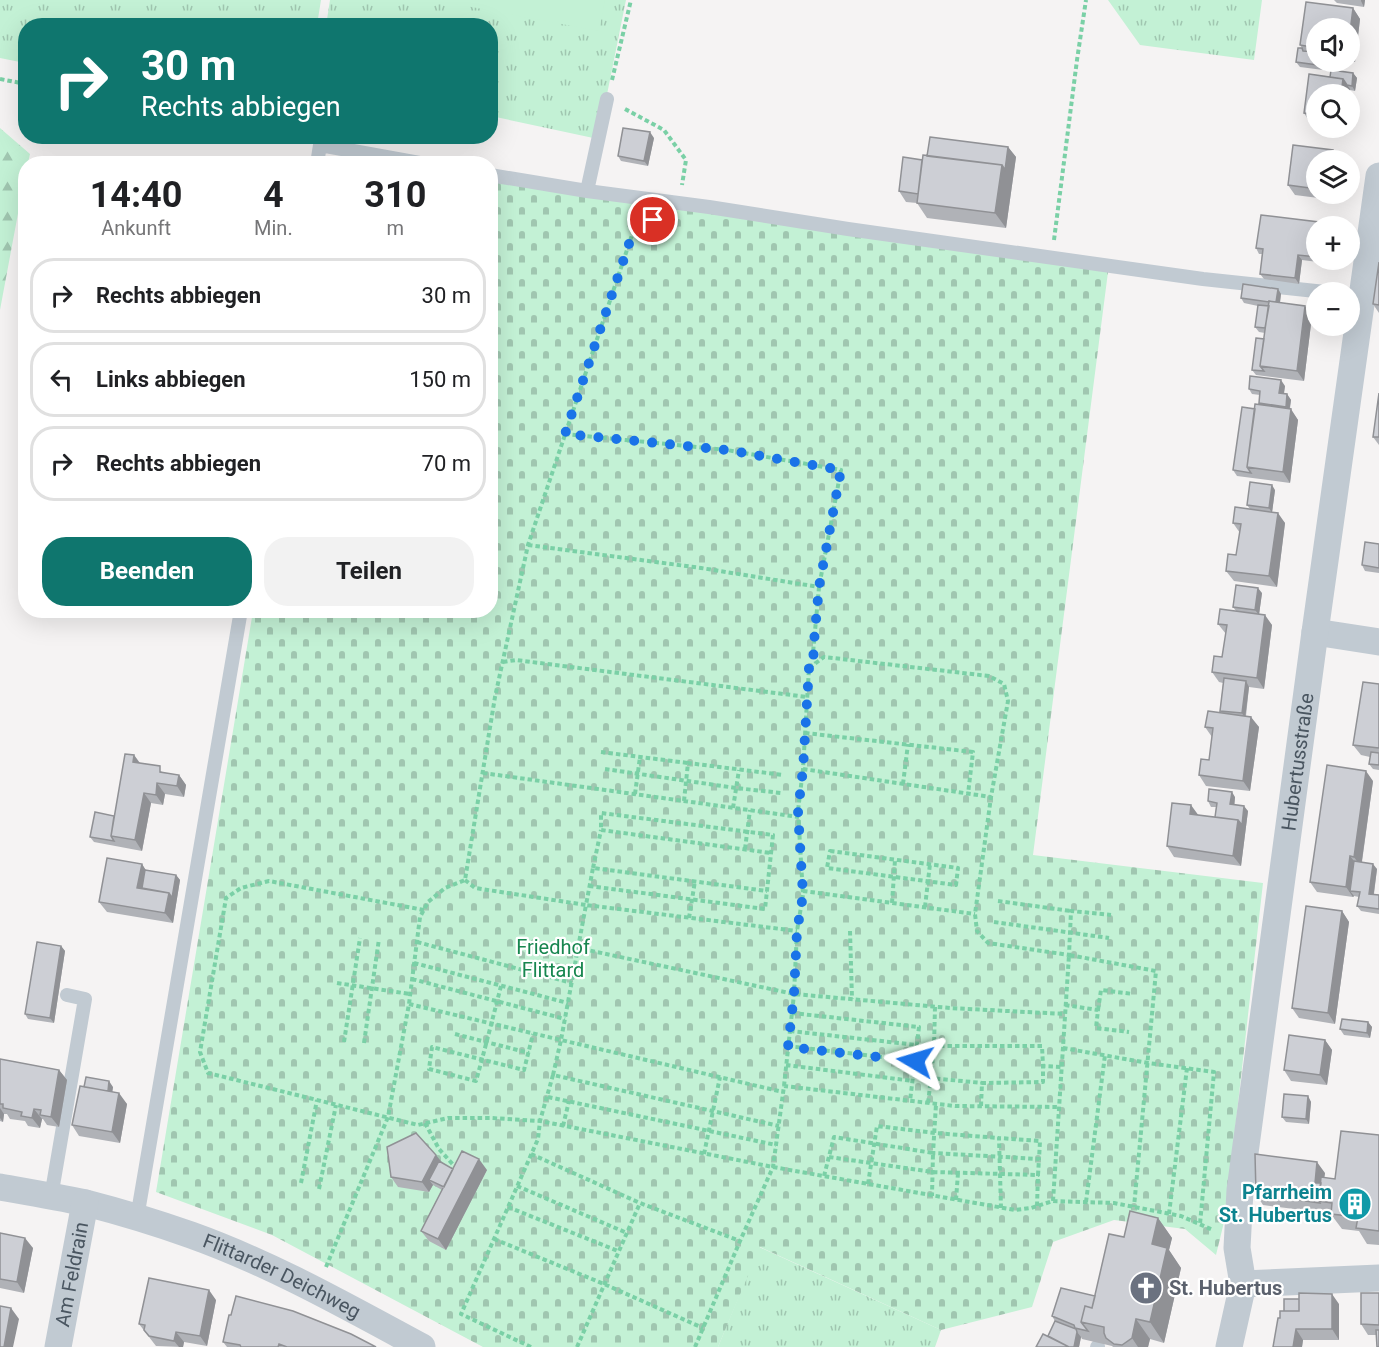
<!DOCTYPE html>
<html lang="de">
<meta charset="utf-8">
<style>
body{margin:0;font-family:Roboto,sans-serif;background:#f2f2f2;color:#202124;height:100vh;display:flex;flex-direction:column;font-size:22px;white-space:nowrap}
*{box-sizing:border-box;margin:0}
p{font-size:20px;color:#757577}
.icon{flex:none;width:33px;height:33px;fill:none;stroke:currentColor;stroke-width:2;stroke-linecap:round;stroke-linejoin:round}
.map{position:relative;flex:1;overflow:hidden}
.drawer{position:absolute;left:18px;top:156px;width:480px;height:462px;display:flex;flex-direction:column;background:#fff;border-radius:24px;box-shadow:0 6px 24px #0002}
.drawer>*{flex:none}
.hud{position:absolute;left:18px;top:18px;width:480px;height:126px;border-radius:24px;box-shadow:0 6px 24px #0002;background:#0f766e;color:#fff;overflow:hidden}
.buttons{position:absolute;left:1306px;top:18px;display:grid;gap:12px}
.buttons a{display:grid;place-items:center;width:54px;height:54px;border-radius:50%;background:#fff;box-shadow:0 6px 24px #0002;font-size:30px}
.pin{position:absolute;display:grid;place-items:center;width:51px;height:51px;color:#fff;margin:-26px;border:3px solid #fff;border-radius:50%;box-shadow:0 2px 6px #0007}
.me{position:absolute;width:66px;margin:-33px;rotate:277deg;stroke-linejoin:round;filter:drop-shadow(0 0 4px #0008)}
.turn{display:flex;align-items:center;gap:21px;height:126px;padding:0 24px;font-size:27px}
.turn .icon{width:78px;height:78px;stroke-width:2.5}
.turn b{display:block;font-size:42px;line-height:51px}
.eta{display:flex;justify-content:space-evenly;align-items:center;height:102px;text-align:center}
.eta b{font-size:36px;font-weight:700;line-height:42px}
.action{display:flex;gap:12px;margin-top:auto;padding:12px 24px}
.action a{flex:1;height:69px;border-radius:24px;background:#0f766e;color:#fff;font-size:24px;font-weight:700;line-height:69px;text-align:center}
.action a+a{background:#f2f2f2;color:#202124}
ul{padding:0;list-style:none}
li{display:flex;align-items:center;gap:18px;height:75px;margin:0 12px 9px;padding:0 12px;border:3px solid #e0e0e0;border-radius:24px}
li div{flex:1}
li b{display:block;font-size:22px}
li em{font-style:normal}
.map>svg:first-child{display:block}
</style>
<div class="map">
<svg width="1379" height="1347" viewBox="0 0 1379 1347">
<defs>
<pattern id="grass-tufts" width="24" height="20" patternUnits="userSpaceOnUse" patternTransform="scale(1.5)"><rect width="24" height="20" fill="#c3f1d5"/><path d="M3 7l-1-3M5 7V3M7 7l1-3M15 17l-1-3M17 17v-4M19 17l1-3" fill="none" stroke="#a0c6b0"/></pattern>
<pattern id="forest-firs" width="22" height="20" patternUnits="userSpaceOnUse" patternTransform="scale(1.5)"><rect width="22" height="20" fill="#c3f1d5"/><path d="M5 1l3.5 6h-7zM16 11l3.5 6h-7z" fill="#a0c6b0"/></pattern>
<pattern id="cemetery-stones" width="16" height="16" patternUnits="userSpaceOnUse" patternTransform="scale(1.5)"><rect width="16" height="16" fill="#c3f1d5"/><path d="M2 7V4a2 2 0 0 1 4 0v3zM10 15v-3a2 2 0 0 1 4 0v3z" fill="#a0c6b0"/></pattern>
</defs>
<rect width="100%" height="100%" fill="#f5f3f3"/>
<path fill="url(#grass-tufts)" d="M0,0H321L317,25L26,26L25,63L0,58Z
M330,0H626L598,139L491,116L490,26H326Z
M1108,0H1262L1254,60L1140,45Z
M759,1247L941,1330L935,1347H718Z"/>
<path fill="url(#forest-firs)" d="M0,128L30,154L28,163L26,164L25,176L0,310Z"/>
<path fill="url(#cemetery-stones)" d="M491,181L1108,272L1033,855L1263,883L1225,1218L1216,1255L1185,1229L1114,1220L1053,1242L1032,1307L941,1330L760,1247L718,1347H483L272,1235L156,1192L253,611L490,610Z"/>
<path fill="#c3f1d5" d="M434,0H605L599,31Z"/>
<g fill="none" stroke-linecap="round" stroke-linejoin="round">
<path stroke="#7ad0a6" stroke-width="4" stroke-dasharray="4.5 3" stroke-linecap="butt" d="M0,79L26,84
M612,80L631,0
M625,109L664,130L686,160L682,185
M278,136L302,142
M1054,240L1077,60L1086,0
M565,434L727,450L841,470L819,587L813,653L816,663
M528,545L701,568L819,587
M503,662L516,660L807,697
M805,733L973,752L968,794
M601,752L688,763
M605,769L736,788L781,793
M803,769L991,797
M483,773L799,817
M903,784L908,744
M635,794L640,757
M684,801L688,763L783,775
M733,808L739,770
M745,849L750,810
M830,851L958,868L956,885L827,868Z
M593,868L601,830
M465,880L475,888L586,905L593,868L767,891
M589,886L765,909L773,835L601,813V830L771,853
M803,891L975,914
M998,901L1071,911
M892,903L895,860
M925,907L930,864
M424,910L269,881L241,888L226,898L200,1052L208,1073L418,1125L448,1118H491L540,1121L773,1167L1015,1210L1031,1208L1053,1201L1114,1203L1181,1216L1213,1230
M689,918L695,881
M994,922L1109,938
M850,931L852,999
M417,942L572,983
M578,948L586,905L797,931
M414,963L568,1003
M412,979L565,1019
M337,983L410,994
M501,986C493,1017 485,1049 476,1081L429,1069L432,1047L524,1070L533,1034
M409,1004L561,1040L578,948L794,994L950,1008L1065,1014
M1065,1005L1098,1010L1096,1028L1129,1032
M935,1007L934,1046H1042L1043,1066L1061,1067
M1098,1010L1101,990L1133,994
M792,1013L919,1027L910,1101
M790,1031L917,1045
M455,1034L529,1053
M344,1042L360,938
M364,1043L379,939
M788,1046L915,1061
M1063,1048L1148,1063L1214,1072L1200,1224
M786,1065L913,1081
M553,1075L561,1040L783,1092
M931,1078L934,1046
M784,1086L794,994L797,931L803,895L798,811L803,769L809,668L824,657L989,676L1004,684L1008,701L991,797L975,914L977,931L988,943L1069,955L1071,911L1111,915
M548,1097L776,1145
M928,1103L931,1078L982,1083
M981,1106L982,1083L1043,1082V1066
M425,1123L439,1149L457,1169
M563,1126L569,1101
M531,1154L640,1203L740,1241
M704,1154L720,1077
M829,1157L933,1172L1038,1175L1039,1159L933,1153L936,1104
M824,1176L834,1137L933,1153L932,1196
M301,1183L317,1100
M868,1184L877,1126L935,1133L999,1138
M517,1186L627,1233
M319,1189L336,1105
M956,1200L958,1173
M1053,1201L1069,955L1156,971L1134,1207
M1086,1202L1105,1055
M1037,1206L1038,1175
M508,1207L618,1251
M1001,1208L999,1138L1040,1141L1039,1159
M1169,1214L1187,1068
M494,1239L604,1284L703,1328
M326,1267L388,1117L409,1004L420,917L428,902L445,888L465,880L495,697L528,545L633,232L653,220
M531,1347L461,1314L538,1139L540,1121L553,1075L779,1126
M577,1347L640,1203
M695,1347L740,1241L773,1167L784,1086L955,1106L1059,1107"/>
<path stroke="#c1cad2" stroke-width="14" d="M317,164L320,145L425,164
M490,175L587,191L709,207L848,229L1203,279L1325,292
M587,191L607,99
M51,1197L85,999L67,995
M137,1218L241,610
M1097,1347L1098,1346"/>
<g stroke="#c1cad2" stroke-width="27">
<path d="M1315,632L1379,642"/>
<path id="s1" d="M0,1187C28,1192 57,1197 86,1203C121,1212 157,1223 191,1235C272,1264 346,1306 422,1347"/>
<path d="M1243,1284L1379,1278"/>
<path id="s2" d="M58,1347L85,1203"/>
<path id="s3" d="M1229,1347L1243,1284L1237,1248L1240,1190L1315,632L1379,176"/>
</g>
</g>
<path fill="#b0b2b7" d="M1334,0H1365L1364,7L1337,3Z
M1306,2L1353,8L1360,19L1355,62H1349H1350V28H1317V62H1337L1336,70L1353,73L1357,78L1355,91L1350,90L1349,94H1317V125L1311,124L1304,113L1309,74L1330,77L1331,71L1300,67L1296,62L1298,48H1302L1300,45Z
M654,138L648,166L621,161L618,156Z
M1008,147L1016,157L1006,228L927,218L917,203L906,202L899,191L927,156Z
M1317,160V194H1335L1334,200L1295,195L1288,185Z
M1317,226V260H1326V263L1302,260L1299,284L1264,279L1260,274L1262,254H1259L1256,248Z
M1379,262V313L1373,304Z
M1278,289L1281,294L1280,303L1312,316L1304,381L1256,375L1252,370L1264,339L1265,333L1259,332L1255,327L1258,306L1244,303L1241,298Z
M1285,386L1284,394H1287L1291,400L1290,409L1298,420L1290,483L1237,476L1233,470L1255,409L1260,405L1259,403L1260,395L1252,394L1249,389Z
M1379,393V445L1373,437Z
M1275,490L1272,512L1285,523L1277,587L1234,581L1226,571L1236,555L1240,533L1233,523L1250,509L1247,505Z
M1379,544V573L1365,571L1362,565Z
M1262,593L1259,614L1272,625L1264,689L1249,687L1246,716L1259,727L1250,791L1206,786L1199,775L1209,760L1212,737L1205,727L1222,713L1220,711L1223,683L1219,682L1212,672L1222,657L1226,634L1218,624L1236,611L1233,607Z
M1379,684V770L1373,769L1369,764L1370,757L1361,755L1353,745Z
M134,755L140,763L165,773L179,775L186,785L184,797L165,794L163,805L151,803L142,851L94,842L90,837L114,816Z
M1373,781L1362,862L1377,869L1374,894L1379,895V914L1361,911L1357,906L1359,897L1354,896L1353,897L1317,892L1310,882Z
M1235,797L1234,805L1248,811L1241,866L1174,857L1167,846L1198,815L1215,817L1216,807H1211L1208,801Z
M142,864L145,870L176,875L180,880L173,923L107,912L99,902Z
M1342,911L1349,922L1335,1024L1299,1018L1292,1008Z
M61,946L65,951L54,1023L28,1019L25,1014Z
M1368,1022L1372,1027L1370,1038L1344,1035L1340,1029Z
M1325,1040L1332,1050L1327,1085L1291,1081L1284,1070Z
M0,1059L59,1070L67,1080L59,1127L47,1125L43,1119H42L40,1128L28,1126L25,1121L10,1119L7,1114H4L3,1122L0,1121Z
M84,1087H113L112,1092L127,1104L120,1143L79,1136L72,1125Z
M1308,1096L1311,1102L1309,1124L1286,1122L1282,1117Z
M1379,1135V1245L1367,1244L1359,1231L1342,1229L1333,1217H1330L1327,1213L1263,1205L1256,1194L1325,1173L1324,1178L1335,1179Z
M442,1163L453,1169L487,1170L446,1250L429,1241L421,1231L442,1190L433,1185L429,1192L398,1187L391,1177Z
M1158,1218L1172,1238L1169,1250L1181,1268L1164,1343L1150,1339L1148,1347H1113L1112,1346L1082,1339L1081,1337L1079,1347H1036L1048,1336L1055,1321L1052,1316L1095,1296L1124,1237Z
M0,1233L33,1248L24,1293L0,1288Z
M1379,1293V1347L1377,1335H1368L1361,1324Z
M216,1300L207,1346L184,1342L183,1347L156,1346L139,1324Z
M1339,1304V1340H1303L1302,1347H1273L1280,1318Z
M223,1342L376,1347H227Z"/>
<path fill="#909195" d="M1361,0H1365L1364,7L1361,1Z
M1353,8L1360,19L1355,62L1350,56V32Z
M1332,62H1337L1335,72L1332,67Z
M1353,73L1357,78L1355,91L1352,86Z
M1343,79L1350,89L1349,94H1341Z
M650,132L654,138L648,166L644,161Z
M1008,147L1016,157L1006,228L995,213L1002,165Z
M1333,150L1340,160H1331Z
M1329,194H1335L1334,200Z
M1298,255L1302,260L1299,284L1295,278Z
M1278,289L1281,294L1279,309L1275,303Z
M1305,306L1312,316L1304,381L1297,371Z
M1281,380L1285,386L1283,398L1279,393Z
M1287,394L1291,400L1289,412L1286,407Z
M1291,409L1298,420L1290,483L1283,472Z
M1272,485L1275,490L1272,513L1269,508Z
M1278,513L1285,523L1277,587L1269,576Z
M1258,588L1262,593L1259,615L1255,610Z
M1265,615L1272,625L1264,689L1257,678Z
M1246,681L1249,687L1245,719L1242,713Z
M1251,717L1259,727L1250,791L1243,781Z
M134,755L141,765L133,762Z
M1366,771L1373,781L1361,867L1354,857Z
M179,775L186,785L184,797L177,786Z
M157,783L165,794L163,805L156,795Z
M1232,792L1235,797L1234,810L1230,804Z
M144,793L151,803L142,851L135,840Z
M1191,805L1199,816L1190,814Z
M1244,806L1248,811L1241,866L1233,856L1238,820Z
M1350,856L1358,866L1350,891L1354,896L1353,897L1346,887Z
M142,864L149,875L145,894L137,888Z
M1373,864L1377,869L1373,899L1369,894Z
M176,875L180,880L173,923L165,913L169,893Z
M1342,911L1349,922L1335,1024L1328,1013Z
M61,946L65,951L54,1023L50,1018Z
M1368,1022L1372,1027L1370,1038L1367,1033Z
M1325,1040L1332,1050L1327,1085L1320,1075Z
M59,1070L67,1080L59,1127L51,1117Z
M109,1081L113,1087L111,1101L107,1095Z
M119,1093L127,1104L120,1143L112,1132Z
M1308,1096L1311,1102L1309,1124L1306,1119Z
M0,1108L4,1114L3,1122L0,1118Z
M34,1109L42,1119L40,1128L32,1118Z
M436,1155L444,1165L429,1180L433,1185L429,1192L422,1182Z
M479,1159L487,1170L446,1250L438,1239Z
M1317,1162L1325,1173L1322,1193L1315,1183Z
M1158,1218L1172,1238L1169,1250L1181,1268L1164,1343L1150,1322L1152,1244Z
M25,1238L33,1248L24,1293L17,1282Z
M209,1290L216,1300L207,1346L200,1336Z
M1332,1294L1339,1304V1340L1332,1329Z
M11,1308L19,1319L13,1347H4Z
M1136,1319L1150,1339L1148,1347H1138L1132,1338Z
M1296,1329L1303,1340L1302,1347H1293Z
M176,1332L184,1342L183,1347H179L174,1341Z
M1077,1332L1081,1337L1079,1347H1074Z"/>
<path fill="#cdcfd5" stroke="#909195" stroke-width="1.5" d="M1306,2L1353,8L1350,32V28H1317V48L1300,45Z
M1298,48H1302L1303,51L1317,52V62H1332V67L1296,62Z
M1331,70L1353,73L1352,86L1347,85L1343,79L1330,77Z
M1309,74L1343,79L1341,94H1317V115L1304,113Z
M623,128L650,132L644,161L618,156Z
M930,137L1008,147L1005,170L1002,165L927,156Z
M1293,145L1333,150L1331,160H1317V189L1288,185Z
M923,155L1002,165L995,213L917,203Z
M903,157L922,160L918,194L899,191Z
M1261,215L1327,223L1326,226H1317V257L1298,255L1295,278L1260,274L1263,249L1256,248Z
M1379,262V305L1373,304Z
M1243,284L1278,289L1276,302L1269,301V302L1241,298Z
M1269,301L1305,306L1297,371L1260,366Z
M1258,305L1269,306L1265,328L1255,327Z
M1256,338L1264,339L1260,366L1264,371L1252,370Z
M1250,376L1281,380L1279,393L1287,394L1286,407L1259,403L1260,391L1249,389Z
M1379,393V437H1373Z
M1255,404L1291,409L1283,472L1247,467Z
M1242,407L1255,409L1247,467L1251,473L1233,470Z
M1250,482L1272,485L1269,508L1247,505Z
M1235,507L1278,513L1269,576L1226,571L1228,554L1236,555L1241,524L1233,523Z
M1365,542L1379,544V568L1362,565Z
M1236,585L1258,588L1255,610L1233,607Z
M1220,609L1265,615L1257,678L1212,672L1214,656L1222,657L1227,625L1218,624Z
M1224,678L1246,681L1242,713L1220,711Z
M1363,682L1379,684V748L1353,745Z
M1208,711L1251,717L1243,781L1199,775L1201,759L1209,760L1213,728L1205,727Z
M1371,752L1379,753V765L1369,764Z
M125,754L134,755L133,762L160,766V772L179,775L177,786L157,783L156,795L144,793L135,840L111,836Z
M1327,765L1366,771L1354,857L1350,856L1346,887L1310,882Z
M1209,789L1232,792L1230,804L1244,806L1242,825L1238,820L1215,817L1217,803L1208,801Z
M1172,803L1191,805L1190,814L1238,820L1233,856L1167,846Z
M95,812L114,816L111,836L114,841L90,837Z
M107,858L142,864L137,888L169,893L165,913L99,902Z
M1354,861L1373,864L1369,894L1379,895V909L1357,906L1360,892L1350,891Z
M145,870L176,875L172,898L169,893L142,888Z
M1306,906L1342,911L1328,1013L1292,1008Z
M37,942L61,946L50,1018L25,1014Z
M1342,1019L1368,1022L1367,1033L1340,1029Z
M1289,1035L1325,1040L1320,1075L1284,1070Z
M0,1059L59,1070L51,1117L40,1115L41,1110L34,1109L32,1118L21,1116L22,1112L3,1108V1104H0Z
M86,1077L109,1081L108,1091L84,1087Z
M80,1086L119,1093L112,1132L72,1125Z
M1284,1094L1308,1096L1306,1119L1282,1117Z
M1341,1131L1379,1135V1231L1356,1228L1358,1217L1331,1214L1332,1203L1319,1201L1321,1177L1335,1179Z
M416,1133L436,1155L422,1182L391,1177L387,1147Z
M462,1151L479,1159L438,1239L421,1231Z
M1255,1154L1317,1162L1315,1183H1321L1319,1201L1320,1203L1256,1194Z
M439,1161L453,1169L444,1187L429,1180Z
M1130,1211L1158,1218L1152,1244L1167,1248L1150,1322L1136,1319L1132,1338L1122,1345L1114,1344L1106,1338L1104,1333V1327L1081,1322L1085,1306L1092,1308L1109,1234L1124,1237Z
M0,1233L25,1238L17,1282L0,1279Z
M149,1278L209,1290L200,1336L176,1332L174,1341L149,1336L144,1330L145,1325L139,1324Z
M1061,1288L1095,1296L1092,1308L1085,1306L1081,1322L1088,1331L1075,1328L1074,1325L1052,1316Z
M1299,1293L1332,1294V1329H1296L1293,1347H1273L1278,1318H1280V1311H1299Z
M1361,1293H1379V1325L1361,1324Z
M236,1296L293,1311L351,1334L376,1347H287L279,1344L278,1347H241L240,1345L223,1342L229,1315H231Z
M1284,1299H1299V1311H1284Z
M0,1306L11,1308L4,1347H0Z
M1055,1321L1076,1329L1077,1332L1074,1347H1069L1048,1336Z
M1376,1330H1379V1347H1377Z
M1043,1334L1069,1347H1036Z"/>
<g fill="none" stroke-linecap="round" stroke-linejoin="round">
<path stroke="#1a73e8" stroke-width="10" stroke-dasharray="0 18" d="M653,220L633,232L565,434L727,450L841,470L819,587L813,653L816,663L809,668L803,769L798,811L803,895L797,931L794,994L788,1047L915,1061"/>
</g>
<defs>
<g id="building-disc" transform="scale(1.725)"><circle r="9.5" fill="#0f9aa8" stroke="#fff"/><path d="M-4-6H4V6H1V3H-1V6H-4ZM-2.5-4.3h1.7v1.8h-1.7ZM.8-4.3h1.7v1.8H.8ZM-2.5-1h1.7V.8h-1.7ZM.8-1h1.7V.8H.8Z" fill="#fff"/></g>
<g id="church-disc" transform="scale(1.725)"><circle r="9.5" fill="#6b7280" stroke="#fff"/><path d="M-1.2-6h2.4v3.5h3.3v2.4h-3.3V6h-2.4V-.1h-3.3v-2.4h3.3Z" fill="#fff"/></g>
</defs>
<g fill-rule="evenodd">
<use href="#building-disc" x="1355" y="1204"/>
<use href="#church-disc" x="1146" y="1288"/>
</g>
<g text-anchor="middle" stroke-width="4.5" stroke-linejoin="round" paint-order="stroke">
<g font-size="20" fill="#4a5661" stroke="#fff">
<text dy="7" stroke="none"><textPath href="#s3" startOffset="591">Hubertusstraße</textPath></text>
<text dy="7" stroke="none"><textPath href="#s2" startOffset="74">Am Feldrain</textPath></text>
<text dy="7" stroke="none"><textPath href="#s1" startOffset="297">Flittarder Deichweg</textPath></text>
</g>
<g font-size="20" fill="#17864f" stroke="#fff">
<text x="553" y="954">Friedhof<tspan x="553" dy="23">Flittard</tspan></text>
</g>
<g font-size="20" font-weight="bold" fill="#0d838f" stroke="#fff" text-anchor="end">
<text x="1332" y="1199">Pfarrheim<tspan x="1332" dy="23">St. Hubertus</tspan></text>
</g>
<g font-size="20" font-weight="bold" fill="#5b616d" stroke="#fff" text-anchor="start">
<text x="1169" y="1295">St. Hubertus</text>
</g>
</g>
</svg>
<div class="buttons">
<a><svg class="icon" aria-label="sound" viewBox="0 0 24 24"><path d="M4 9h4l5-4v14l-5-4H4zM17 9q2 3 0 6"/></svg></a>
<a><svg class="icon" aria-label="search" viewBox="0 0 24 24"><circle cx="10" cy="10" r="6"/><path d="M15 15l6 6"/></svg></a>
<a><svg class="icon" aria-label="layers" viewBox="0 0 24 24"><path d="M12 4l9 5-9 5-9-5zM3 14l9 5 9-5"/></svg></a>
<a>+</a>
<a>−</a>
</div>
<div class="pin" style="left:653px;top:220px;background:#d93025"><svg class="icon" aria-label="arrive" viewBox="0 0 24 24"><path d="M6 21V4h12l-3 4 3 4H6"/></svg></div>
<svg class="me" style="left:915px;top:1061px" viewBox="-20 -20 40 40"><path d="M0-17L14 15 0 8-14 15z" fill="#1a73e8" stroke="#fff" stroke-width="4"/></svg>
<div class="hud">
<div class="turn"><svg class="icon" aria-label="right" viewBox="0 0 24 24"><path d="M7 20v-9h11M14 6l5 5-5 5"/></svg><div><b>30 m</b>Rechts abbiegen</div></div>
</div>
<section class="drawer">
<div class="eta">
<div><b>14:40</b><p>Ankunft</p></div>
<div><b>4</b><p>Min.</p></div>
<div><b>310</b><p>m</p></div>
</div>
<ul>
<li><svg class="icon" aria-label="right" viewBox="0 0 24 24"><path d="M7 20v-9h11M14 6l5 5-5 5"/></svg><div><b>Rechts abbiegen</b></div><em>30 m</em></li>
<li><svg class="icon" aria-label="left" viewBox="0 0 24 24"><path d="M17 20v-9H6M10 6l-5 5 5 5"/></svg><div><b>Links abbiegen</b></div><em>150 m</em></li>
<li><svg class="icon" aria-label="right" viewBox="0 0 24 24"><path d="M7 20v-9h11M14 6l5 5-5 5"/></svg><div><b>Rechts abbiegen</b></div><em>70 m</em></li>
</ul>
<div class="action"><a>Beenden</a><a>Teilen</a></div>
</section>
</div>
